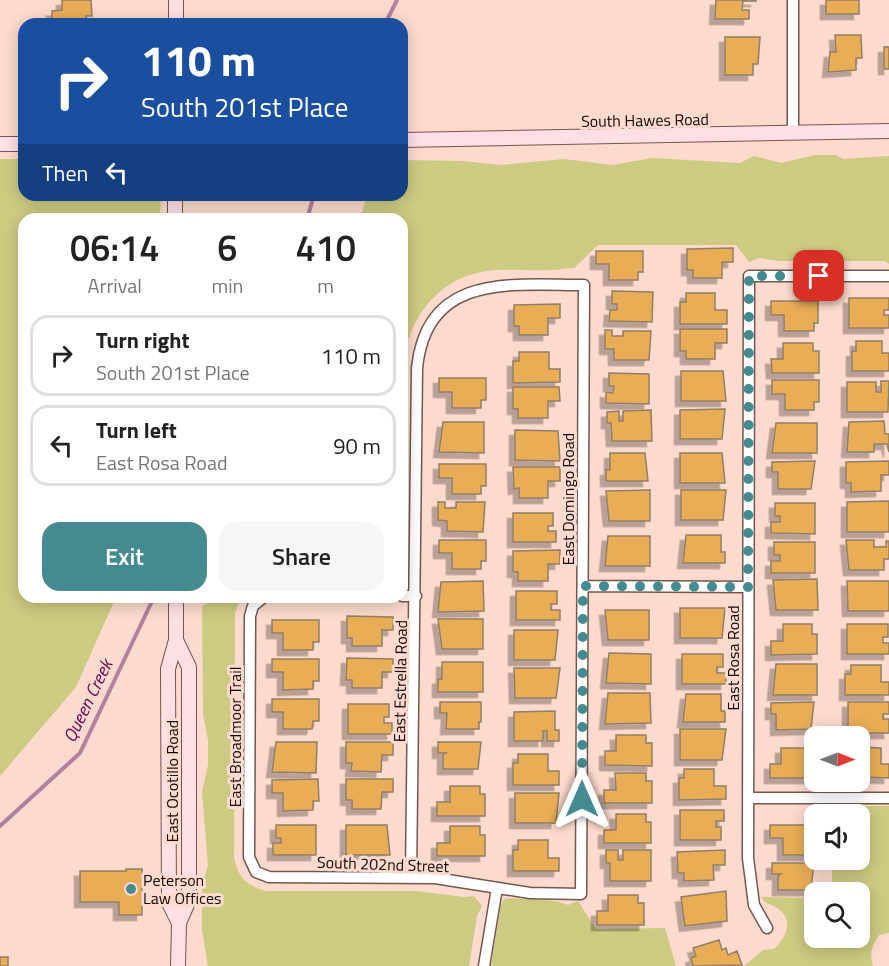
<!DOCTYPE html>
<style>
body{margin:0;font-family:"Titillium Web",sans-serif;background:#f6f6f6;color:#222;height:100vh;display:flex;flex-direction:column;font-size:22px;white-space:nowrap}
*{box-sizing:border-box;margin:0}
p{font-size:20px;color:#767676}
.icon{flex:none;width:33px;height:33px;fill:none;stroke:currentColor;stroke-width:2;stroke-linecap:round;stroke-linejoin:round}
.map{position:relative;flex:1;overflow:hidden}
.side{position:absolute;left:18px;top:213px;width:390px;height:390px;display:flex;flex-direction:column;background:#fff;border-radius:18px;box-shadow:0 3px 15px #0003}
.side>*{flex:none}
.banner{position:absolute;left:18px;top:18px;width:390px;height:183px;border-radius:18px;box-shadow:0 3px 15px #0003;background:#1a4fa0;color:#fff;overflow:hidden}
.needle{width:39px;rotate:90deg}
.fabs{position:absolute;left:804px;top:726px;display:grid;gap:12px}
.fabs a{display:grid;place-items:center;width:66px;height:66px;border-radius:12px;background:#fff;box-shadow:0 3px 15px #0003;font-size:30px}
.pin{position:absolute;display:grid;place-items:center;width:51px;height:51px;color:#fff;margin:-26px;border-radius:12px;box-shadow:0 3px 9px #0006}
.me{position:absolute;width:66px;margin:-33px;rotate:0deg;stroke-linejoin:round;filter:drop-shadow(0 0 4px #0008)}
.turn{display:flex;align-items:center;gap:21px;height:126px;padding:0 24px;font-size:27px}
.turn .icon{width:78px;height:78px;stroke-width:2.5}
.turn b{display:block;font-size:42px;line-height:51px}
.then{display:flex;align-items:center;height:57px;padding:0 24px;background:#0003;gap:12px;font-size:22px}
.eta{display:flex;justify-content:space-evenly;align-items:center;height:102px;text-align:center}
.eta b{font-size:36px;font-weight:600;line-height:42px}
.primary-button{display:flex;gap:12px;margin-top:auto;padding:12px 24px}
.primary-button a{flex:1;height:69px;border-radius:18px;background:#438b90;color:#fff;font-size:24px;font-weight:600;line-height:69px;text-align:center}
.primary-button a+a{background:#f6f6f6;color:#222}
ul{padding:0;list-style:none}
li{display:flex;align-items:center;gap:18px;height:81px;margin:0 12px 9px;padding:0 12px;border:3px solid #e0e0e0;border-radius:18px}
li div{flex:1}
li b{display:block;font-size:22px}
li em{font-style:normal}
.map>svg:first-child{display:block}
</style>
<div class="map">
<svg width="889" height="966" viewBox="0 0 889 966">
<defs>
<filter id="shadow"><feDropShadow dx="-5.5" dy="5.5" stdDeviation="0" flood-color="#0004"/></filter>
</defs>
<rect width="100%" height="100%" fill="#fcdacd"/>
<path fill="#cdca82" d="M815,155H836L843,159L889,156V264L885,261H778L759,258L749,262L736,245H598L574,268C566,268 559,270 551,270C530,271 507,268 486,271C435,279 406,322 402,370V219H360L367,195H402V160L463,161L501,165L564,159L613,165L652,158L740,163L754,156L781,163Z
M0,159H24V195H161L160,219H24V597H116L76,687L0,776Z
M209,597H241L235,613L234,858C238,878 248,887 267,891H416L464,897L474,896L482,906L477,916L469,966H208L202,930V886L208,865L202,792L208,765V740L203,714L202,606L209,602Z
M832,806H889V933L879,935C872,946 869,953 873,966H744L763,950L774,949C786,938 795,920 777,908C771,903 765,905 761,897L814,898V938H860V892H832V860H860V814H832Z
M510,898L556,901L568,905L578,901L596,929L665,928L676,966H491L501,905L504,899Z"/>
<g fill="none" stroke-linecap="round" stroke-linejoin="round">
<path stroke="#b380a0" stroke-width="4" d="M385,24L397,0
M307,219L314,195
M0,826L80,753L154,597"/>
</g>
<path fill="#e9ad57" stroke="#917f66" stroke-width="1.5" filter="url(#shadow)" d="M62,0H91L92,16H86L87,24H52V11L62,10Z
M716,0H756V1H743L742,10H749V19H715Z
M826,0H859V14H826Z
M835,35H861L862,58H856V70L828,72L830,52H836Z
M725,37H760L758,64H753V75H725Z
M884,47H889V69H884Z
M733,248V262H722V278H693V270H687V249Z
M596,251H643V272H638V280H609V264H596Z
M612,291L653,292L652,322L609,321L610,310H617V304H612Z
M686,293H715V310H727V324H680V302H686Z
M849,298H889V310H884V315H889V328H849Z
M771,301H818V323H814V331H784V315H771Z
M560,304V318H548V335H519V326H514V305Z
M680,329H727V343H715V359H686V351H680Z
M605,330H612V336H623V331H651L649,360H614V349H605Z
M856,341H882V353H889V371H852V351H856Z
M783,343H813V351H819V373H772L771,359H783Z
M519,352H549V369H560V382L513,383V361H519Z
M681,371H723L726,401H681Z
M609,373L649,374V404L606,403V392L613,393L614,386H609Z
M439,378H486V400H481V408H452V392H439Z
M772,380H819V402H814V410H785V394H772Z
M881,381H889L888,412H847V382H876V392H881Z
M513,387H559L560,401H548V418H518V409H513Z
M725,409L722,439H680V410Z
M651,410L652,441H612L611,423H607V412L619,411V421H623V411Z
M884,421L885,434H889V452L887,444H874V452H847L849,422Z
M443,422H484V453L439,452Z
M776,423H817V453H772Z
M515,430L558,431L560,461L515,460Z
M610,453H645L648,481H606V470H610Z
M680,453H722L725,483H680Z
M815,461L811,489H778V472H772V462Z
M889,461V475H881V491L851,492V483H846V462Z
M439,464H486V486H481V494H452V478H439Z
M513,467H560V481H548V498H519V488L514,489Z
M650,490V521H609L606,491Z
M681,490H726L723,520H681Z
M889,501V532H847V502Z
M438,502H445V508H456V502H485L483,532L447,531V521L438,520Z
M775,503H815V534L771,533V522H780V516H775Z
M513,513H553V526H548V531H556V542H513Z
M686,535H721V552H725V563H683Z
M608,536H650V566H605Z
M439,540H486V561H481V569H452V553H439Z
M846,540H874V547H886V541H889V559H884V570H849Z
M774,542H815V573H771V561H780V555H774Z
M560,550V564H548V581H518V572H513V551Z
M817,579L818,610H776L773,580Z
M483,581L484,611L438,612L441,582Z
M847,581H889V611H848Z
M516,591H557V604H551V610H560V620H516Z
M680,608H725L722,638H680Z
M605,610H649V640H608Z
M347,616L393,617V630H382V646H352V638H347Z
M438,619H483V649H442Z
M272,620H319V642H313V650H283V633H272Z
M783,624H812V634H817V654L771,655V641H783Z
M847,624H888V637H883V643H889V654H847Z
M514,630H558L555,660H514Z
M609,653L651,654V684L606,683Z
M682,654H723V667H717V673H726V684H682Z
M347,658L393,659V672H382V688H352V680H346Z
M272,659H319V681H313V689L283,690V672H272Z
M442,662H483V692H438V679H442Z
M776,664H817V695H773Z
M851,665H881V682H889V695H845V674H851Z
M514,668H560L556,698H515Z
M608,693H650L651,723L605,724Z
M686,694H721V711H725V722H683Z
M272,699H319V721H313L312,729H283V712H272Z
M440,702H481V722H479V729H446L447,713H440Z
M814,702L811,729L776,730V714H771V703Z
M848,702H889V714H883V719H889V733H848Z
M348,704H389V717H384V723H392V734H348Z
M555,711V730H559V741H547V731H543V741H514V712Z
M680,729H726L722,760H680Z
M616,735H646V743H652V766L605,765V751H616Z
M276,742H317L316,773L272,772Z
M346,742H393V755H382L381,772L351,771L352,763H346Z
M438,742H481L478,769H443V755L446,753H438Z
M860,747L881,748V764H889V778L860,777Z
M781,748H812L814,778H770V764H781Z
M518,754H548V771H559V785H513V763H518Z
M684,769H714V786H726V799L679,800V778H684Z
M615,773H646V781H652V803H604V790H616Z
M318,779L319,801H313V810L283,811V793H272V780Z
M346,779H393V792H382L381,809H352V800H346Z
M450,786H480V794H485V816H437V802H450Z
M515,793H559L556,823H515Z
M680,810H724V821H716V827H721V840H680Z
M616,814H646V822H651V843H604V830H616Z
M276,825H316V855H273V843H281V838H276Z
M346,825H387L390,855H346Z
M770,825H814L812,855H783V838H770Z
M450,826H480V835H485V856H437V843H450Z
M518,840H548V858H559V871H513V850H518Z
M606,850H618V860H623V850H651V881H610V863H606Z
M725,850V865H713L714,880L684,881V873H678L677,852Z
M772,863H814L811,890H778V876L781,874H772Z
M126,869H142V915H119V902H80V871H126Z
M726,891L727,921L685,926L681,897Z
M608,895H638V903H644V925H597V911H608Z
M719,940L722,950L726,948L728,955L737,951L742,965L693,966L691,958L696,956L693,948Z
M0,957H8V966H0Z"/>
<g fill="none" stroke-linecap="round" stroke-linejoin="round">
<g stroke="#73574c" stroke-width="13">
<path id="street" d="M793,0V132
M583,586L748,587
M402,596H416
M264,597L253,606L250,616L249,857L256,872L269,877L435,878L530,893L581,894L584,285C512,285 427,272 417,368L411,877
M748,798H889
M767,928L754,905L748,858L749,276H889
M484,966L497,888"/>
</g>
<g stroke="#73574c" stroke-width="16">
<path id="secondary" d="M176,24V0
M402,140L889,131
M0,144H24
M175,195V219
M176,597V640L168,669L169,903L179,923
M176,640L189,667V900L179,923L178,966"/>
</g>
<use href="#street" stroke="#fff" stroke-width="10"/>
<use href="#secondary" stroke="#fedfe4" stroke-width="14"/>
</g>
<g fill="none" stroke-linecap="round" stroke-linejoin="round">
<path stroke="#438b90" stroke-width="10" stroke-dasharray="0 18" d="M582,799L583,586L748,587L749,276H819"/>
</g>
<circle fill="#438b90" stroke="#fcdacd" stroke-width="2" cx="131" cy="889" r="6"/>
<g text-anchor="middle" stroke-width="6" stroke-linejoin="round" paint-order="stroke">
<g font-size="16" fill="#130805" stroke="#fcdacd">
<text transform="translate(645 120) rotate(-1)" y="6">South Hawes Road</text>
<text transform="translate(568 499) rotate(-90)" y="6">East Domingo Road</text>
<text transform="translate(733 658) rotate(-90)" y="6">East Rosa Road</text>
<text transform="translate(400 681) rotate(-89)" y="6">East Estrella Road</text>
<text transform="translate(235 737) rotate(-90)" y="6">East Broadmoor Trail</text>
<text transform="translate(172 781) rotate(-90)" y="6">East Ocotillo Road</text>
<text transform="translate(383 864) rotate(2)" y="6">South 202nd Street</text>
</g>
<g font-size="16" fill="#130805" stroke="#fcdacd" text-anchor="start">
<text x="143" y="886">Peterson<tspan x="143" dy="18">Law Offices</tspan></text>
</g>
<g font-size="18" font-style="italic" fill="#680054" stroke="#fcdacd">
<text transform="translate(88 701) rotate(-64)" y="6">Queen Creek</text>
</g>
</g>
</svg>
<div class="fabs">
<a><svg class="needle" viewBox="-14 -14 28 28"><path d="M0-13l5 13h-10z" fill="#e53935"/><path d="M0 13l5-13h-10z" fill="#767676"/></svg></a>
<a><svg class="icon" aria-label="sound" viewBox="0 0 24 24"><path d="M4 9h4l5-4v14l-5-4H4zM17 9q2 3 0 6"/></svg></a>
<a><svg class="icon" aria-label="search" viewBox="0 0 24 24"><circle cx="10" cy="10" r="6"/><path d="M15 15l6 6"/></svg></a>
</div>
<div class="pin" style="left:819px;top:276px;background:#d93025"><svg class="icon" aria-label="arrive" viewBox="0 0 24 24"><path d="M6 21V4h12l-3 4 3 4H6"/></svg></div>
<svg class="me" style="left:582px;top:799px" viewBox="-20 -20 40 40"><path d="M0-17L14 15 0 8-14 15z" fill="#438b90" stroke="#fff" stroke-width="4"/></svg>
<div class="banner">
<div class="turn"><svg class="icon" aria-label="right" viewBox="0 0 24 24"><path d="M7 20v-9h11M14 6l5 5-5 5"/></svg><div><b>110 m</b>South 201st Place</div></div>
<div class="then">Then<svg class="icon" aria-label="left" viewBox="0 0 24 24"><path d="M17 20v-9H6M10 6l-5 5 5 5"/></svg></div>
</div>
<section class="side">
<div class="eta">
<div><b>06:14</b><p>Arrival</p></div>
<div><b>6</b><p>min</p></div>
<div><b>410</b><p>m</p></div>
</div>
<ul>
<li><svg class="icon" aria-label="right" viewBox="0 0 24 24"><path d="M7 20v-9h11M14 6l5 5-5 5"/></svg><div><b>Turn right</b><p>South 201st Place</p></div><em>110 m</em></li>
<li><svg class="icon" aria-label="left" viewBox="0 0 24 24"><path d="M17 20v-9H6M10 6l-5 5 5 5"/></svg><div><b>Turn left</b><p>East Rosa Road</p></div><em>90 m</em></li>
</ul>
<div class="primary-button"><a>Exit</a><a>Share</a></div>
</section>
</div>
